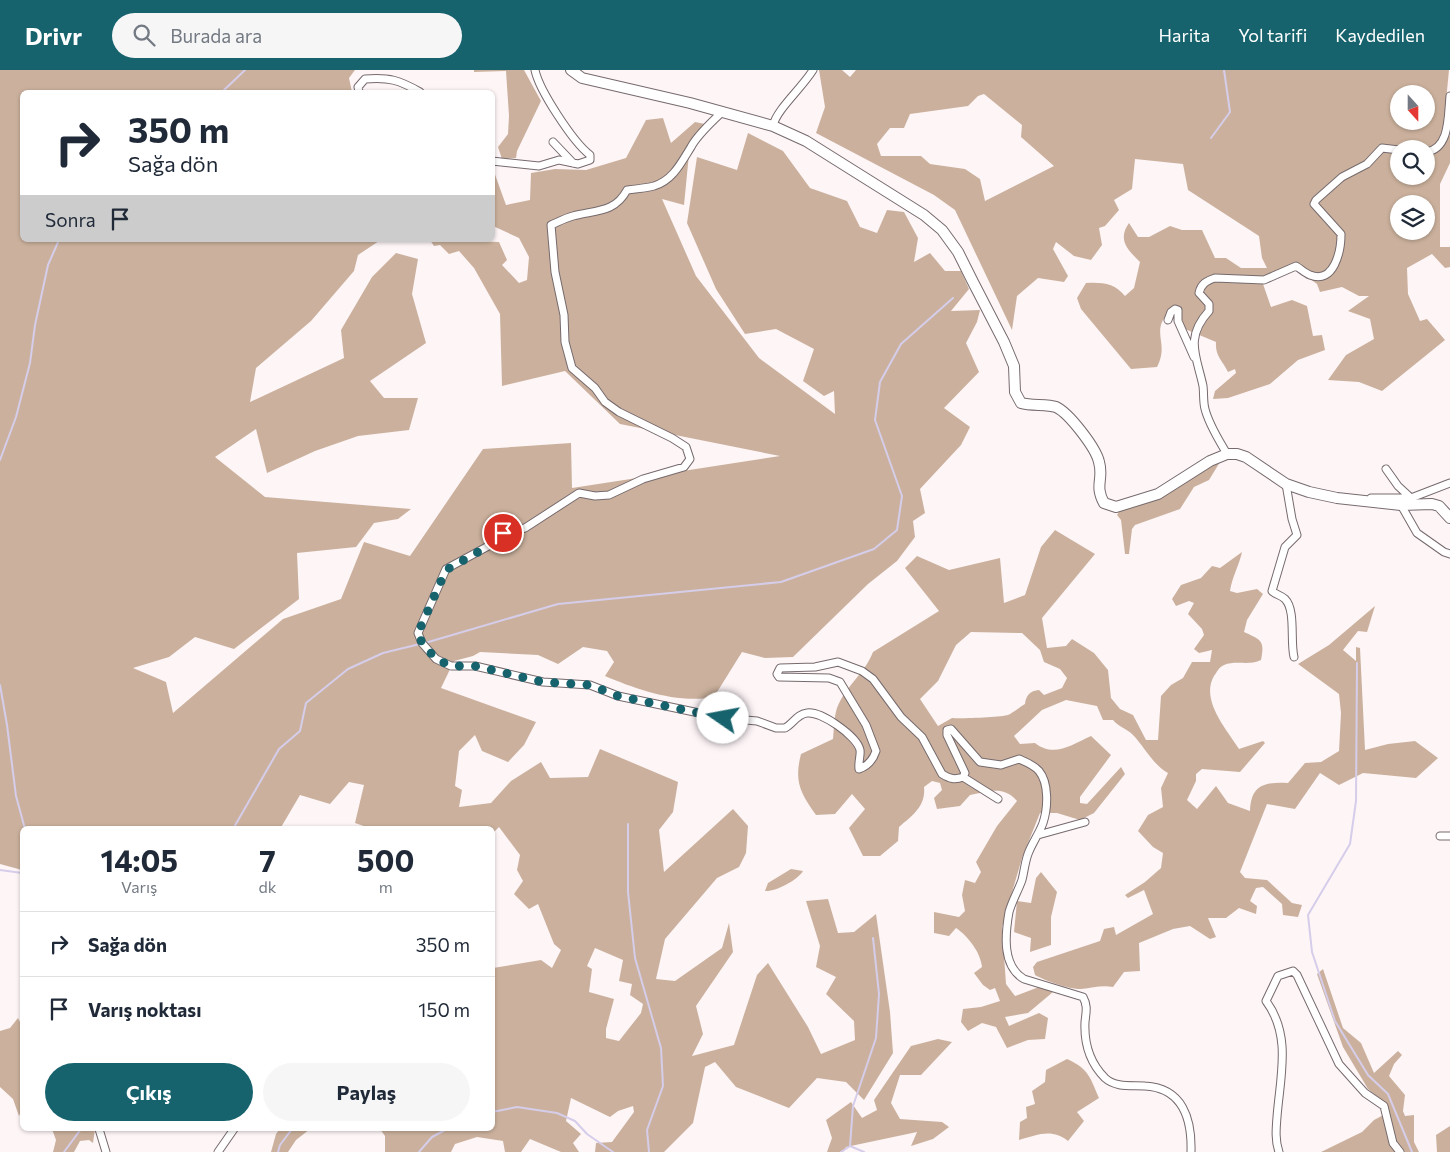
<!DOCTYPE html>
<html lang="tr">
<meta charset="utf-8">
<style>
body{margin:0;font-family:Commissioner,sans-serif;background:#f6f6f7;color:#1f2937;height:100vh;display:flex;flex-direction:column;font-size:19px;white-space:nowrap}
*{box-sizing:border-box;margin:0}
p{font-size:16px;color:#747a83}
.icon{flex:none;width:28px;height:28px;fill:none;stroke:currentColor;stroke-width:2;stroke-linecap:round;stroke-linejoin:round}
.map{position:relative;flex:1;overflow:hidden}
.sheet{position:absolute;left:20px;top:756px;width:475px;height:305px;display:flex;flex-direction:column;background:#fff;border-radius:8px;box-shadow:0 1px 4px #0004}
.sheet>*{flex:none}
.hud{position:absolute;left:20px;top:20px;width:475px;height:152px;border-radius:8px;box-shadow:0 1px 4px #0004;background:#fff;color:#1f2937;overflow:hidden}
.needle{width:32px;rotate:159deg}
.fabs{position:absolute;left:1390px;top:15px;display:grid;gap:10px}
.fabs a{display:grid;place-items:center;width:45px;height:45px;border-radius:50%;background:#fff;box-shadow:0 1px 4px #0004;font-size:25px}
.pin{position:absolute;display:grid;place-items:center;width:42px;height:42px;color:#fff;margin:-21px;border:2px solid #fff;border-radius:50%;box-shadow:0 1px 5px #0007}
.me{position:absolute;width:55px;margin:-28px;rotate:282deg;stroke-linejoin:round;filter:drop-shadow(0 0 4px #0008)}
.turn{display:flex;align-items:center;gap:18px;height:105px;padding:0 25px;font-size:22px}
.turn .icon{width:65px;height:65px;stroke-width:2.5}
.turn b{display:block;font-size:35px;line-height:42px}
.then{display:flex;align-items:center;height:48px;padding:0 25px;background:#0003;gap:10px;font-size:19px}
.eta{display:flex;justify-content:space-evenly;align-items:center;height:85px;text-align:center}
.eta b{font-size:30px;font-weight:700;line-height:35px}
.primary-button{display:flex;gap:10px;margin-top:auto;padding:10px 25px}
.primary-button a{flex:1;height:58px;border-radius:30px;background:#16636d;color:#fff;font-size:20px;font-weight:700;line-height:58px;text-align:center}
.primary-button a+a{background:#f6f6f7;color:#1f2937}
ul{padding:0;list-style:none}
li{display:flex;align-items:center;gap:15px;height:65px;padding:0 25px;border-top:1px solid #e0e1e3}
li div{flex:1}
li b{display:block;font-size:19px}
li em{font-style:normal}
header{display:flex;align-items:center;gap:30px;box-sizing:border-box;height:70px;padding:0 25px;background:#16636d;color:#fff}
header strong{font-size:24px}
nav{display:flex;gap:28px;margin-inline-start:auto;font-size:18px}
.search{width:350px;height:45px;background:#f6f6f7;display:flex;align-items:center;gap:12px;box-sizing:border-box;padding:0 18px;border-radius:28px;color:#747a83;font-size:19px}
.map>svg:first-child{display:block}
</style>
<header>
<strong>Drivr</strong>
<div class="search"><svg class="icon" aria-label="search" viewBox="0 0 24 24"><circle cx="10" cy="10" r="6"/><path d="M15 15l6 6"/></svg>Burada ara</div>
<nav><a>Harita</a><a>Yol tarifi</a><a>Kaydedilen</a></nav>
</header>
<div class="map">
<svg width="1450" height="1082" viewBox="0 0 1450 1082">
<rect width="100%" height="100%" fill="#fef5f7"/>
<path fill="#cbb19d" fill-rule="evenodd" d="M0,0H355L349,8L352,22H22V170H400L379,171L358,185L354,201L311,251L256,298L250,332L344,288L341,260L372,207L396,183L418,189L412,224L426,273L370,311L384,328H418L409,360L358,366L315,381L267,403L256,359L215,387L265,427L411,439L398,449L374,453L356,477L297,483L299,529L234,579L195,567L169,587L133,598L166,612L173,643L283,549L341,529L364,472L410,486L483,379L571,373L572,418L780,386L620,354L565,301L502,316L500,244L474,198L459,181L449,184L440,175L434,176L430,170L499,172L507,190L502,195L519,213L527,210L529,187L519,168L493,156V99L506,135L530,130L531,103L555,99L586,100L626,88L646,50L663,48L671,73L695,52L705,54L689,84L684,135L662,129L696,206L759,288L835,344L834,321L824,326L803,311L814,279L776,259L745,264L716,219L687,153L697,87L737,100L748,63L783,81L810,118L847,131L860,157L877,163L887,140L904,142L918,168L914,192L930,183L945,201H961L969,219L951,241L980,240L977,252L966,273L979,302L944,338L970,357L961,375L920,419L925,443L913,451L915,467L897,491L868,514L793,587L765,588L742,582L714,627C678,634 638,620 605,606L614,592L607,581L583,577L558,594L538,585L480,582L473,586L454,591L441,618L536,652L524,675L508,692L482,681L475,665L459,681L455,716L462,720L459,737L491,733L511,711L541,692L550,708L588,707L600,679L678,712L673,742L659,760L664,802L733,739L748,756L746,783L739,797L717,808L665,869L656,909L675,911L722,878L729,853L733,882L696,936L703,964L692,986L734,975L757,905L768,893L808,957L821,984L855,970L854,951L826,924L836,907L816,897L820,876L806,831L828,829L838,863L854,862L876,844L890,942L893,983L864,1030L846,1012L817,1008L789,1038L736,1017L715,992L705,997L693,1053L664,1082H595L596,1073L612,1072L634,1042L633,1036L618,1041L610,1047L571,1028L566,1051L581,1064L573,1073L579,1082H561L530,1069L521,1082H505L503,1071L477,1067L455,1074L451,1082H385V1066L380,1059H492L493,898L541,890L552,898L561,880L554,874L538,834L529,839L514,824L523,811L517,800L520,785L499,757L493,763L492,759H372L355,753L364,715L349,712L330,734L300,725L280,759H22V800L0,794ZM595,878L623,890L619,911L632,914L630,925L643,934L641,943L619,971L606,968V959L614,929L589,922L592,899L587,896Z
M474,0H524L541,31L517,81L516,88L502,89L498,77L508,64L509,46L506,1L474,2Z
M819,0H842L850,7L856,0H1449L1444,52L1450,67V93L1440,114V177H1450V197L1445,198L1432,184L1407,198L1408,224L1420,251L1427,249L1445,270L1382,321L1359,312L1328,310L1346,285L1374,269L1370,249L1348,241L1369,226H1359L1342,217L1320,222L1317,214L1290,194L1263,214L1271,237L1292,230L1307,236L1313,266L1322,265L1325,280L1298,290L1270,314L1228,328L1213,329L1215,321L1236,303L1235,299L1228,302C1222,290 1215,286 1216,272L1185,259L1175,236C1146,261 1171,270 1157,297L1131,299L1081,239L1077,228L1086,213C1101,212 1115,213 1125,226L1134,218L1140,192C1128,180 1117,170 1129,153L1138,167H1149L1170,156L1182,160H1202L1215,188H1226L1241,198H1267L1262,188L1259,166L1188,120L1183,94L1135,89L1132,119L1114,130L1119,140L1105,156L1099,158L1102,175L1091,190L1074,186L1056,172L1053,179L1068,206L1064,212L1038,208L1017,226L1012,260L955,140L934,125L816,63L825,37ZM984,24L1022,55L1021,67L1054,96L985,131L980,109L965,99L930,94L921,86H881L877,74L890,58H904L910,44L968,36L978,26ZM1399,24H1426V51H1399ZM1399,79H1426V106H1399ZM1399,134H1426V161H1399Z
M1220,392L1209,410L1194,417L1180,439L1135,455L1132,459L1129,484H1125L1121,450L1117,445L1120,440L1212,394Z
M1055,460L1095,484L1042,548L1047,578L1066,576L1072,569L1094,583L1108,600L1111,628L1120,639L1133,645L1146,670H1158L1161,626L1171,615L1183,608L1192,592H1210L1212,580L1199,583L1194,579L1204,565L1202,559L1188,544L1194,533L1189,531L1176,536L1172,529L1181,515L1201,508L1212,496L1220,498L1242,482C1239,496 1232,507 1230,521L1237,523L1257,519L1263,524L1247,550L1244,562C1261,570 1265,570 1261,590C1249,596 1236,590 1224,595C1219,597 1217,602 1214,606C1200,630 1227,660 1239,679L1263,671L1265,673L1240,702L1202,699L1196,704V711L1187,730L1197,739L1216,716L1228,733L1250,741C1251,714 1265,712 1288,713L1305,693L1321,692L1339,681L1341,643L1339,624L1298,594L1329,575L1375,536L1367,562L1358,561L1343,580L1356,591V577L1360,578L1365,680L1388,674L1415,671L1438,688L1416,708L1363,703L1339,715L1320,703L1295,739L1267,734L1240,802L1245,808L1267,810L1292,833L1302,835L1298,847L1283,845L1282,834L1263,817L1256,818L1250,831L1257,836L1256,844L1239,838L1226,848H1208L1216,867L1210,869L1190,856L1173,859L1139,873L1140,901L1124,902L1113,917C1101,915 1093,918 1081,919C1068,919 1046,911 1035,905L1033,897L1037,892L1100,871L1104,859L1114,857L1116,865L1153,844L1144,820L1128,828L1125,825L1145,812L1161,798L1163,783L1153,777L1138,761L1148,745L1163,737L1161,718L1168,703C1152,694 1145,677 1132,664C1127,659 1119,657 1113,650H1103L1097,636L1066,630L1042,640L1014,666L1020,674L1035,673C1054,688 1071,675 1091,666L1111,685L1080,727V733L1087,734L1121,697L1125,704L1094,743L1080,750L1057,743H1040L1022,788L1002,857L1006,914L1015,926L1039,917L1053,922L1028,943L1005,947L1009,956L1039,943L1048,948L1045,969L1028,970L1007,978L996,957L982,953L968,961L961,952L963,939L981,937L1000,931L995,918L990,920L983,915L974,903L982,897C981,883 968,866 956,858L949,866L934,863V842L959,847L965,841L962,825L965,810L975,813L981,802L976,792L997,756L1017,731C1003,715 989,722 970,725L960,736L937,739L934,728L942,720L940,713L932,711L924,717C926,736 913,745 899,757L898,771L880,786H863L849,758L865,739L852,724L835,744L816,745C800,723 794,711 801,684L833,669C834,659 834,647 837,638C845,617 865,603 873,582L939,541L905,498L917,486L949,500L1000,488L1004,533L1025,525L1041,477ZM971,562L1022,563L1040,580L1044,592L1060,599L1067,608L1062,618L1044,625L1039,620C1030,621 1026,625 1025,634C1020,637 1014,642 1008,645C1002,647 959,649 952,648L938,656L920,629L938,611L956,575Z
M791,799L803,801C798,810 775,822 765,821L768,813Z
M1041,802L1057,822L1051,847V875L1030,882L1031,868L1014,862L1017,831L1031,833L1036,808Z
M1323,899L1343,958L1361,973L1374,1003L1398,981L1402,985L1394,994L1389,1006L1405,1025L1403,1041L1405,1046L1414,1045V1072L1419,1082H1321L1362,1062L1374,1050L1389,1042L1383,1032L1368,1019L1343,977L1317,904Z
M18,948L22,956V1039L19,1046L13,1029L0,1017V961L10,958Z
M938,969L952,972L921,1005H900L891,1033L900,1049L942,1052L949,1057L933,1069L911,1076L917,1062L846,1077L843,1082H827L832,1068L826,1050L851,1032L862,1048L877,1040L874,1030L911,976Z
M1067,989C1089,999 1090,1007 1099,1028L1077,1042L1084,1051L1068,1071C1052,1058 1037,1065 1019,1070L1020,1052L1027,1048L1026,1037L1035,1034L1032,1021L1045,1012L1046,1000Z
M1450,1056V1082H1437L1436,1065Z
M52,1059H95L93,1073L89,1070L80,1071L74,1082H53L56,1070Z
M280,1059H310L296,1070L288,1082H271L276,1064Z"/>
<g fill="none" stroke-linecap="round" stroke-linejoin="round">
<path stroke="#d5cdea" stroke-width="2" d="M222,22L245,0
M1211,68L1230,42L1224,0
M0,390L16,347L30,293L35,255L48,195L59,170
M425,573L558,534L781,512L874,479L897,460L902,426L875,350L880,312L901,274L953,228
M1357,593L1356,731L1350,774L1308,845L1312,882L1335,951L1368,1005L1388,1024L1412,1082
M0,615L7,655L16,726L25,759
M628,754V822L635,888L661,978L663,1016L647,1060L649,1082
M233,759L279,679L300,661L306,633L348,599L383,583L420,574
M0,800L22,803
M492,1042L517,1037L557,1043L575,1051L587,1064L613,1082
M850,1076L853,1036L876,968L879,924L873,868
M64,1082L81,1059
M278,1082L280,1075L292,1059
M419,1082L432,1067L447,1059
M841,1082L850,1076L864,1082"/>
<g stroke="#766a6d" stroke-width="9">
<path id="minor" d="M359,22L358,17L365,9C389,7 399,10 420,22
M722,42C711,53 698,64 691,77C681,93 673,110 654,116C646,118 636,119 627,120C615,143 595,140 573,146C565,148 558,152 551,155L555,202L564,245L565,272L572,298L595,318L605,332L619,342L672,368L686,377L690,389L684,397L643,409L609,425L595,426L579,423L525,458L503,463L494,473L446,499L418,563L422,573L436,589L451,596H475L543,612L590,615L618,626L723,648L757,651L776,658H785C793,654 797,644 807,643C821,641 857,666 860,680C861,685 858,692 859,699C868,696 873,690 876,681L866,655L840,612L829,608L779,607L777,604L780,598L815,597L838,592L862,601L873,609L901,647L922,667L942,704C950,709 955,710 963,707L965,703L947,665V660L951,659L980,692L1001,695L1019,689C1026,692 1034,695 1039,701C1049,713 1048,738 1043,753C1039,764 1032,773 1028,784C1025,792 1024,802 1022,810C1018,821 1012,831 1009,842C1005,865 1002,896 1024,909L1083,927C1088,936 1086,942 1085,952C1084,973 1090,993 1105,1008C1116,1018 1132,1015 1145,1016C1183,1018 1192,1049 1191,1082
M773,56C776,40 802,18 813,0
M553,72L573,93
M1426,82C1450,79 1448,46 1450,26
M492,91L539,96L559,90L578,94L590,90V85C573,72 539,20 535,0
M1168,250L1171,242L1175,239L1178,240V251L1194,287
M1227,384C1219,370 1209,355 1205,339C1203,332 1204,324 1203,316C1197,287 1184,268 1209,241V234L1199,223C1201,214 1206,211 1215,208L1264,210L1296,196C1301,199 1305,203 1310,205C1334,215 1341,181 1341,164L1314,134L1316,130L1342,107L1367,94L1382,78L1399,80
M1386,399L1398,416L1411,428
M1286,414L1292,449L1297,465L1285,477L1272,521C1276,525 1281,525 1285,529C1296,540 1290,571 1294,587
M1371,428H1411L1450,413
M1401,435L1417,463L1444,482L1450,484
M963,707L998,729
M1038,765L1085,752
M1440,766H1450
M99,1059L106,1082
M218,1082L234,1059
M1279,1082C1275,1071 1276,1059 1277,1047C1280,1007 1292,966 1266,931L1278,906L1293,901L1297,905L1339,994L1365,1023L1384,1036L1393,1073L1400,1082"/>
</g>
<g stroke="#766a6d" stroke-width="12">
<path id="secondary" d="M571,0L582,8L690,33L773,56L806,71L924,145L942,160L958,182L973,212L1004,272L1014,296L1015,322L1021,333C1031,336 1047,334 1056,337C1069,343 1096,378 1099,392C1104,409 1094,415 1104,433L1116,437L1158,424L1210,391L1227,384H1237L1246,387L1286,414L1309,422L1337,428L1401,435L1432,434L1439,436L1450,448"/>
</g>
<use href="#minor" stroke="#fff" stroke-width="7"/>
<use href="#secondary" stroke="#fff" stroke-width="10"/>
</g>
<g fill="none" stroke-linecap="round" stroke-linejoin="round">
<path stroke="#16636d" stroke-width="9" stroke-dasharray="0 16.2" d="M503,463L494,473L446,500L418,563L422,573L436,589L451,596H475L543,612L590,615L618,626L723,648"/>
</g>
</svg>
<div class="fabs">
<a><svg class="needle" viewBox="-14 -14 28 28"><path d="M0-13l5 13h-10z" fill="#e53935"/><path d="M0 13l5-13h-10z" fill="#747a83"/></svg></a>
<a><svg class="icon" aria-label="search" viewBox="0 0 24 24"><circle cx="10" cy="10" r="6"/><path d="M15 15l6 6"/></svg></a>
<a><svg class="icon" aria-label="layers" viewBox="0 0 24 24"><path d="M12 4l9 5-9 5-9-5zM3 14l9 5 9-5"/></svg></a>
</div>
<div class="pin" style="left:503px;top:463px;background:#d93025"><svg class="icon" aria-label="arrive" viewBox="0 0 24 24"><path d="M6 21V4h12l-3 4 3 4H6"/></svg></div>
<svg class="me" style="left:723px;top:648px" viewBox="-20 -20 40 40"><circle r="19" fill="#fff"/><path d="M0-13L10 11 0 6-10 11z" fill="#16636d"/></svg>
<div class="hud">
<div class="turn"><svg class="icon" aria-label="right" viewBox="0 0 24 24"><path d="M7 20v-9h11M14 6l5 5-5 5"/></svg><div><b>350 m</b>Sağa dön</div></div>
<div class="then">Sonra<svg class="icon" aria-label="arrive" viewBox="0 0 24 24"><path d="M6 21V4h12l-3 4 3 4H6"/></svg></div>
</div>
<section class="sheet">
<div class="eta">
<div><b>14:05</b><p>Varış</p></div>
<div><b>7</b><p>dk</p></div>
<div><b>500</b><p>m</p></div>
</div>
<ul>
<li><svg class="icon" aria-label="right" viewBox="0 0 24 24"><path d="M7 20v-9h11M14 6l5 5-5 5"/></svg><div><b>Sağa dön</b></div><em>350 m</em></li>
<li><svg class="icon" aria-label="arrive" viewBox="0 0 24 24"><path d="M6 21V4h12l-3 4 3 4H6"/></svg><div><b>Varış noktası</b></div><em>150 m</em></li>
</ul>
<div class="primary-button"><a>Çıkış</a><a>Paylaş</a></div>
</section>
</div>
